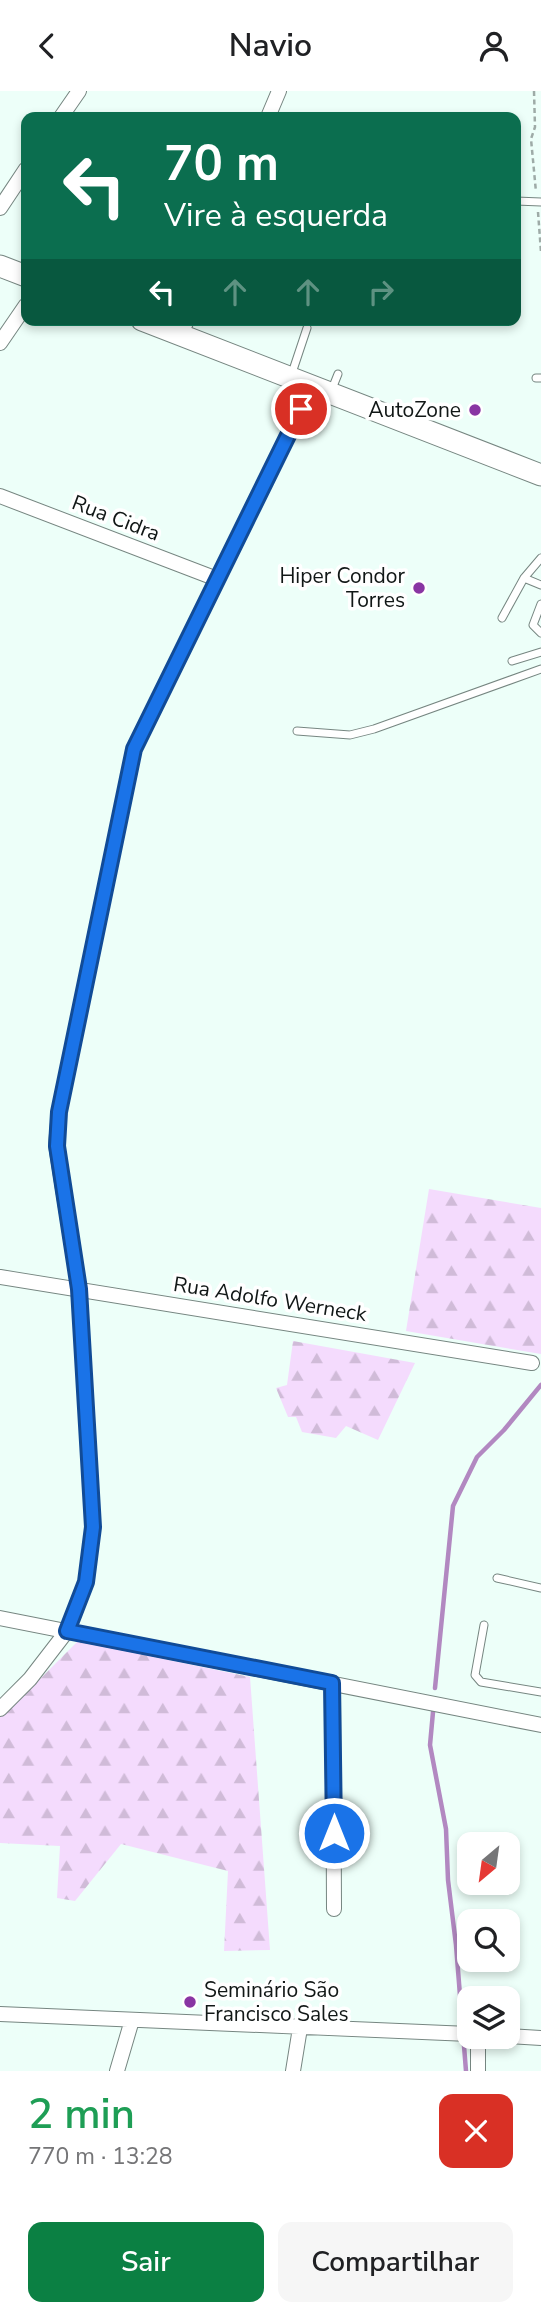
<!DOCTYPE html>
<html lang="pt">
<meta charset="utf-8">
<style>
body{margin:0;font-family:"Nunito Sans",sans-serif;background:#f6f6f6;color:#202124;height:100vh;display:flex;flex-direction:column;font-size:26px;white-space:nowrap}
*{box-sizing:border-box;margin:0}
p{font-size:23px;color:#757577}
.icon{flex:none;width:38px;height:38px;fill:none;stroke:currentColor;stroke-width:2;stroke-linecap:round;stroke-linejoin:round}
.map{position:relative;height:1980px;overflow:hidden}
.details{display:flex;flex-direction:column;background:#fff;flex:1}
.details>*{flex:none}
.top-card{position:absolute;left:21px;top:21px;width:500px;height:214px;border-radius:14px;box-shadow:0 4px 10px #0003;background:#0b6e4f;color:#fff;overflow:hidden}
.needle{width:46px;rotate:209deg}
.fabs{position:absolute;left:457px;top:1741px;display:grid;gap:14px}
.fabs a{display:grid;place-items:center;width:63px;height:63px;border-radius:14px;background:#fff;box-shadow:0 4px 10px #0003;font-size:35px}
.pin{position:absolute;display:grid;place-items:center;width:60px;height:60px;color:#fff;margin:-30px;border:4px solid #fff;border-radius:50%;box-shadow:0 2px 7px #0007}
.me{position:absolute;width:77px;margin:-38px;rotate:0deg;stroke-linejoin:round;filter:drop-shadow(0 0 5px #0008)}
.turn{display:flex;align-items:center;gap:24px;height:147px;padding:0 28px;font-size:32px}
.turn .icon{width:91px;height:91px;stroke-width:2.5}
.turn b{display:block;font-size:49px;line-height:60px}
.lanes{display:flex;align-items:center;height:66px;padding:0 28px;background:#0003;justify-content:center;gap:35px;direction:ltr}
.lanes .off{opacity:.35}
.round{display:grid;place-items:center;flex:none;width:74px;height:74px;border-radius:14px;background:#f6f6f6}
.head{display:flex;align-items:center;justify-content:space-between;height:119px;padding:0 28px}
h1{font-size:42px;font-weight:600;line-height:52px;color:#1e9e55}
.action{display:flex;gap:14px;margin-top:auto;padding:14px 28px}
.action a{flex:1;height:80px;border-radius:14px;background:#0b8043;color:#fff;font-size:28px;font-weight:600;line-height:80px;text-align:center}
.action a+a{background:#f6f6f6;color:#202124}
header{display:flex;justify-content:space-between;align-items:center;height:91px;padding:0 28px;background:#fff;font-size:32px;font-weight:600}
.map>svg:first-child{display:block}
</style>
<header><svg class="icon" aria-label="back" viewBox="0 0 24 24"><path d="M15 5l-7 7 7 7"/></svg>Navio<svg class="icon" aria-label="person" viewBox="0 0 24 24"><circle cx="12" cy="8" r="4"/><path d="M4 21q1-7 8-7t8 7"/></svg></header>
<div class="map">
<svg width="541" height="1980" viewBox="0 0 541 1980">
<defs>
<pattern id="forest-firs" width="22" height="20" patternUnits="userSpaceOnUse" patternTransform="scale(1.75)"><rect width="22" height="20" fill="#f4dbfd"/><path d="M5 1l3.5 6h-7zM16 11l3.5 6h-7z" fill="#d0bbd8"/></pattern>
</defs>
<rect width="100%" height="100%" fill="#edfff9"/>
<path fill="url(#forest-firs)" d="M429,1098L541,1117V1263L406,1240Z
M293,1250L415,1272L378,1349L346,1335L336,1347L302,1341L296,1326H288L276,1297L287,1294Z
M78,1550L250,1586L270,1859L224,1860L228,1780L121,1753L75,1810L57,1807L60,1755L0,1752V1625L37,1591Z"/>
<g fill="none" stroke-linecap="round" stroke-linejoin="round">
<path stroke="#b288c1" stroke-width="4.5" d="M435,1597L453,1415L477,1366L504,1339L541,1294
M433,1621L430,1654L446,1738L448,1789L456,1854L466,1980"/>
<g stroke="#768681" stroke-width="9">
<path id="service" d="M516,110L541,111
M291,285L307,237
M536,287H541
M332,298L338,283
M524,487L541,494
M541,513L533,534L541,542
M502,527L524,487L541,467
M512,570L541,561
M297,640L350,644L374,638L541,578
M497,1487L541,1497
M484,1534L475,1584L481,1591L541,1601"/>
</g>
<g stroke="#768681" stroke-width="16">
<path id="minor" d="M61,26L79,0
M268,26L279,0
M0,117L26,78
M181,244L187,229
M0,252L26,214
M0,405L217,488
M0,1186L532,1272
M0,1527L541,1634
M333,1592L334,1818
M0,1618L30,1588L67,1540L86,1491L93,1436L79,1198L56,1054L59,1021L134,658L313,294
M0,1923L469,1943
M508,1945L541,1947
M117,1980L132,1929
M293,1980L300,1937
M478,1980V1946"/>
</g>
<g stroke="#768681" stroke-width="23">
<path id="secondary" d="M0,175L26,185
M142,229L541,384"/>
</g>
<path stroke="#9eaba7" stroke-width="2.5" stroke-dasharray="5 3.5" stroke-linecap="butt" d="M534,0L535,36L531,48L536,101
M538,121L541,161"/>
<use href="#service" stroke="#fff" stroke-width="7"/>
<use href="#minor" stroke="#fff" stroke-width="14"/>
<use href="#secondary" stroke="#fff" stroke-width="21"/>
</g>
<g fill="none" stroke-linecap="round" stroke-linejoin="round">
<g stroke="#114b97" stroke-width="18">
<path id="route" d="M301,318L134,658L59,1021L57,1055L79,1198L93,1436L86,1491L67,1540L332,1592L334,1742"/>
</g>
<use href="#route" stroke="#1a73e8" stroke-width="12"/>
</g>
<g fill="#8935a3" stroke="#fff" stroke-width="2.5">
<circle cx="475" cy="319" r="7"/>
<circle cx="419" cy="497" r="7"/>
<circle cx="190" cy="1911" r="7"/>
</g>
<g text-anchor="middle" stroke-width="7" stroke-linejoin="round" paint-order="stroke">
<g font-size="21" fill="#111716" stroke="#fff" text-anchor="end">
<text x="461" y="326">AutoZone</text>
<text x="405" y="492">Hiper Condor<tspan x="405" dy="24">Torres</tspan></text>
<text x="204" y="1906" text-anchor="start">Seminário São<tspan x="204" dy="24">Francisco Sales</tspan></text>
</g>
<g font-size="21" fill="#111716" stroke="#fff">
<text transform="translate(116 427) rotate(21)" y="7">Rua Cidra</text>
<text transform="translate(270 1208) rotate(9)" y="7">Rua Adolfo Werneck</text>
</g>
</g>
</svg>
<div class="fabs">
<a><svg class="needle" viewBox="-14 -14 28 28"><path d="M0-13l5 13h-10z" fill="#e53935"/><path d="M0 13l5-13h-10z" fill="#757577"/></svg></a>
<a><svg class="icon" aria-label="search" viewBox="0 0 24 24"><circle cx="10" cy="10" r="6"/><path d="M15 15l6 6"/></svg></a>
<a><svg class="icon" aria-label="layers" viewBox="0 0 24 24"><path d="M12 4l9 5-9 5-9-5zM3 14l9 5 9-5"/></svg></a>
</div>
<div class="pin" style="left:301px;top:318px;background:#d93025"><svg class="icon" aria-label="arrive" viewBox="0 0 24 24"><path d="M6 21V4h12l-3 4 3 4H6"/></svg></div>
<svg class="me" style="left:334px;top:1742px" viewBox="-20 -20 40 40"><circle r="17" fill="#1a73e8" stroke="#fff" stroke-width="3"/><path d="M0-11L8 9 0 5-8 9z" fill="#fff"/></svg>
<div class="top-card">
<div class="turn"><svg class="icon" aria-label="left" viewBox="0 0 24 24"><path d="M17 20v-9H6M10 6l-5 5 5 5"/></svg><div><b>70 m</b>Vire à esquerda</div></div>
<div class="lanes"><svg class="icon" aria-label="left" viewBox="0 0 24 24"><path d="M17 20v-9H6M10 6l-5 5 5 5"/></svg><svg class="icon off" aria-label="ahead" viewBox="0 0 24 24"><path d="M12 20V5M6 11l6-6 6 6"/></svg><svg class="icon off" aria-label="ahead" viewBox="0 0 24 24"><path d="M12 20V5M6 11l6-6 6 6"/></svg><svg class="icon off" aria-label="right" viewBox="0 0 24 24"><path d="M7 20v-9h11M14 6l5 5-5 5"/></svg></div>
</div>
</div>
<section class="details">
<div class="head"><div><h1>2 min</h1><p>770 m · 13:28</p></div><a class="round" style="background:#d93025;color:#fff"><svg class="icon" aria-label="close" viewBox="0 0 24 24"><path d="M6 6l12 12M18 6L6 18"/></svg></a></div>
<div class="action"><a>Sair</a><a>Compartilhar</a></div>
</section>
